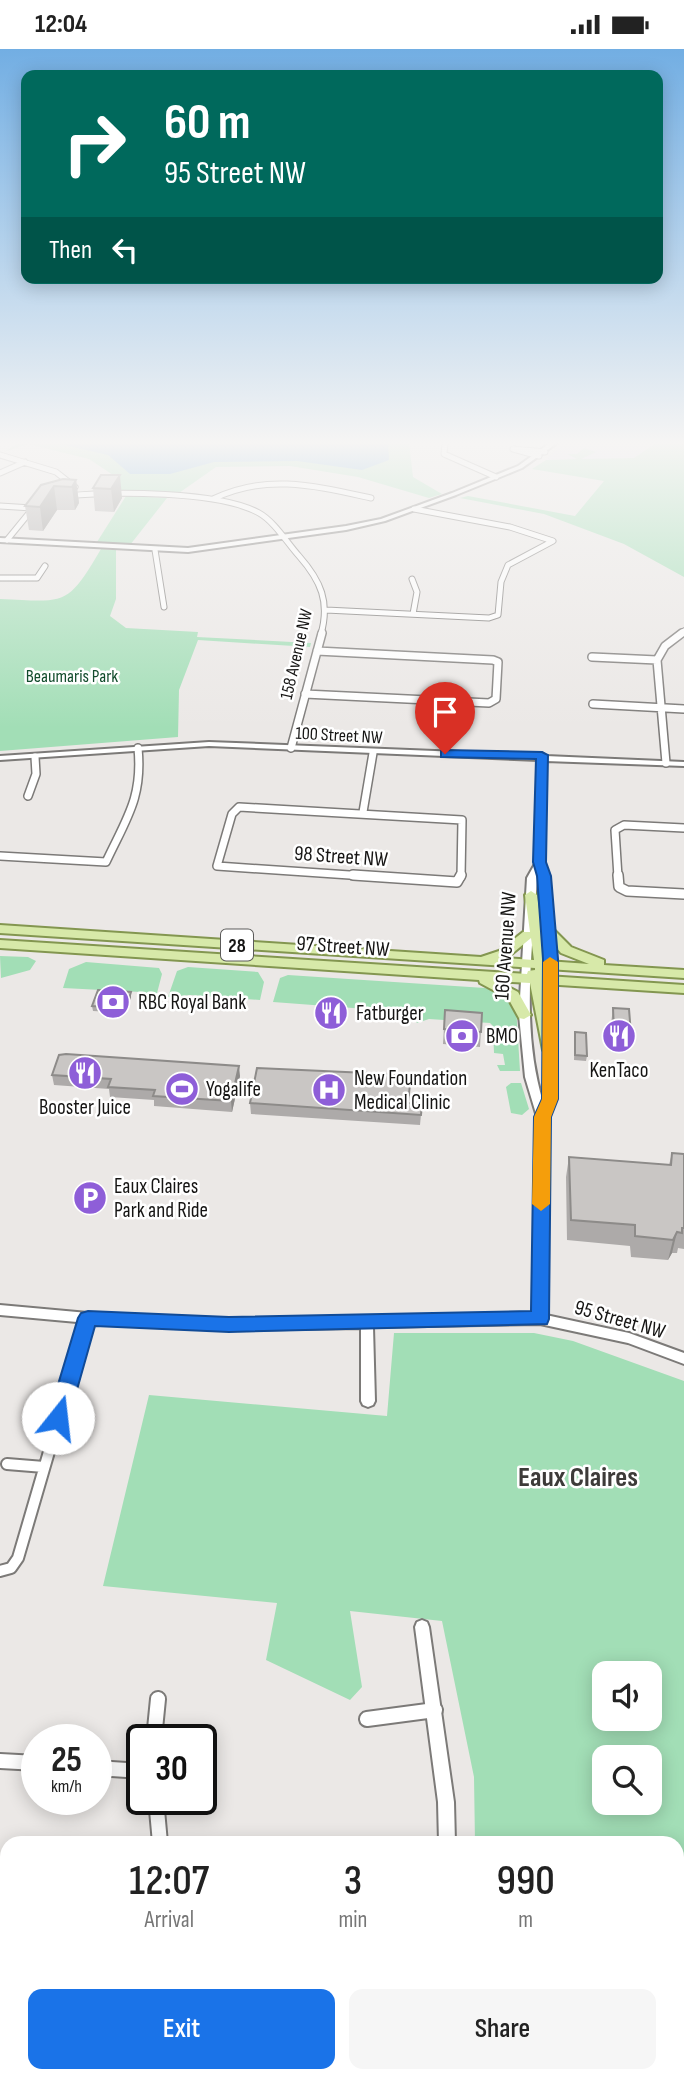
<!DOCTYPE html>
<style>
body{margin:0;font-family:"Sofia Sans Condensed",sans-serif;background:#f6f6f6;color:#222;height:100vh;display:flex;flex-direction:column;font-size:26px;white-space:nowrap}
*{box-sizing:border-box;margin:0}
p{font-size:23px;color:#767676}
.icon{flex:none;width:38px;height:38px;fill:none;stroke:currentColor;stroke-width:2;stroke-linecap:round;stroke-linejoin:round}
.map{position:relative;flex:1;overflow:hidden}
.drawer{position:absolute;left:0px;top:1787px;width:684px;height:247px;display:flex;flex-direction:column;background:#fff;border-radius:21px 21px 0 0;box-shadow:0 4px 18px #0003}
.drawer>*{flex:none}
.guide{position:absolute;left:21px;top:21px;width:642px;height:214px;border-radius:14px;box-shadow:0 4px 18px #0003;background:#00695c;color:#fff;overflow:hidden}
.buttons{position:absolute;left:592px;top:1612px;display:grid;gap:14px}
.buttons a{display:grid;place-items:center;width:70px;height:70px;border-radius:14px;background:#fff;box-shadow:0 4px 18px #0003;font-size:35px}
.speed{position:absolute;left:21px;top:1675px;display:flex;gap:14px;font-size:35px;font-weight:700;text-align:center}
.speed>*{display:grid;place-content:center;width:91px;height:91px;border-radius:50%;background:#fff;box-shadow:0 4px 18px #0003;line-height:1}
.speed small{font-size:18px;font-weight:400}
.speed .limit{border:4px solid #111;border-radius:10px;background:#fff;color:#111}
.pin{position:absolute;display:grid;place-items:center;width:60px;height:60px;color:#fff;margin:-72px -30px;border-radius:50% 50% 50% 0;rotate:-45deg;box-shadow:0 0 7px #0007}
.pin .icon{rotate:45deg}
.me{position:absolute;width:77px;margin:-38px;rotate:16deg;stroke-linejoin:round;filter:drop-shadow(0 0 5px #0008)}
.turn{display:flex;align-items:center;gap:24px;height:147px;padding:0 28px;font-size:32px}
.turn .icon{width:91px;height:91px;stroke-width:2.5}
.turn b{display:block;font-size:49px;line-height:60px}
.then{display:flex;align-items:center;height:66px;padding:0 28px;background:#0003;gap:14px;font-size:26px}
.eta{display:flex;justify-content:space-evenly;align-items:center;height:119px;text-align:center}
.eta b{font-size:42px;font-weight:600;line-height:49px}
.cta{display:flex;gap:14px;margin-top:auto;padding:14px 28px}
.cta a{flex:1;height:80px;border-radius:14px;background:#1a73e8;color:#fff;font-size:28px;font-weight:600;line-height:80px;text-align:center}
.cta a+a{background:#f6f6f6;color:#222}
.status{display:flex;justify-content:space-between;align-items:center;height:49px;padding:0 35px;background:#fff;direction:ltr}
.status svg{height:19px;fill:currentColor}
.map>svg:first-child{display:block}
</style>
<div class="status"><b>12:04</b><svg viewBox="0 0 49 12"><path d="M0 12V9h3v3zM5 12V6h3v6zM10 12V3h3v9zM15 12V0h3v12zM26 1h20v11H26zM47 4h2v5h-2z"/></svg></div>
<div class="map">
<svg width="684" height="2032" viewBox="0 0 684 2032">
<rect width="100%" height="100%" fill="#ebe8e6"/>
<path fill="#e1dcf1" d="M562,394H656L634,409L546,411Z"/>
<path fill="#a2deb6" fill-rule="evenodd" d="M19,394H409L413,428L442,445L429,449L358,428L290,417L216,418L179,444L111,441L116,428L89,410L28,395L4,403Z
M656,394H684V528L624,495L544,465L460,449L468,447L575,467L604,432L532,420L546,411L577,410L567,405H577L584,399L596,403L581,410L634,409Z
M126,447L167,449L130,496L97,493Z
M101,500L116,501V550L110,567L126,579L198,583L197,588L311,594L310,598L198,591L179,641L178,688L0,702V550C66,553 67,558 101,500Z
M0,907L28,908L36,912L30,921L1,929Z
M86,913L159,919L162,925L156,948L145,947L141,943L63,939L69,920Z
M188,918L258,923L264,933L260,951L190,946L168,948L177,922Z
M288,926L485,939L506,945L516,957L520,1022H500L497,1016H505L503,1005L494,1004L493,977L490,974L429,970L417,974L414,969H406V963L273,953L280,929Z
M511,1034H521L529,1060L522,1066L511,1064L506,1038Z
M394,1284H534L573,1292L684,1332V1950L677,1949V1794H475L474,1728L442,1572L350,1562L362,1638L350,1651L266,1611L277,1554L103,1537L149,1346L387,1367ZM604,1624H649V1670H604ZM604,1708H649V1754H604Z"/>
<path fill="#61a6db" d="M56,394H388L389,411L362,421L297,412L214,413L170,425H130L108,406Z"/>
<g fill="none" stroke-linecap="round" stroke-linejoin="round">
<g stroke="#7c7a78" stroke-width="7">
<path id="minor-far4" d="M445,394L444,405L496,428
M0,406L56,423L75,438
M539,407L513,400L545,403
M0,424L25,413
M67,447C112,442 220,442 259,464C274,472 288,495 299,507C321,532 330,553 321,585
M213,450C266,424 316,437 371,449
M0,457L32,459
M7,491L34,458
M155,501L164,558
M0,529H37L45,517
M412,530L417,543L413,565
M326,561L489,569L498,566L501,533L508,516L553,492L510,478L414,460
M680,585L684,582"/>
</g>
<g stroke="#7c7a78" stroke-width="10">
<path id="minor-far3" d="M592,608L657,611
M305,645L489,654L496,650L498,613L493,611L317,602
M593,655L684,660
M291,699L322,584
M666,714L657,611L665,597L682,584
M28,747L36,725L35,708
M363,763L373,704
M0,807L106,813C126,770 143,749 138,699
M379,828L217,817L232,765L239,758L462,771L461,828
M618,828L615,781L624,776L684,779"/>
</g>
<g stroke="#7c7a78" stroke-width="12">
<path id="minor-far2" d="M353,826L457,833L461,826
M618,826L619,838L627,842L684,845"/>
</g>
<g stroke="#7c7a78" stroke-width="14">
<path id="minor-far1" d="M7,1415L44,1418
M0,1522L11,1519L18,1509L88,1269"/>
</g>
<g stroke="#7c7a78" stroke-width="18">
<path id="minor" d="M367,1670L435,1661
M154,1690L158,1650
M0,1712L37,1714
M96,1719L142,1722
M156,1750L160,1794
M0,1953H7"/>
</g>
<g stroke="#7c7a78" stroke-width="4">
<path id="tertiary" d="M550,394H557L522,419L456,446L385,472L346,481L188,503L0,493V489L188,499L346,477L381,470L452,444L518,417Z
M209,693L538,706L542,704L546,707L684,713V717L546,712L544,813L548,827L555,910V1050L547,1068L546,1266L629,1284L684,1304V1315L628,1294L540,1275L373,1278L375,1352L373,1356L368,1358L363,1356L361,1352V1279L229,1281L88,1274L0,1266V1256L88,1264L229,1271L534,1265L537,1068L525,1028L519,966L527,829L536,813L538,711L209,697L0,711V707ZM539,824L545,910V1050L543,1053C521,981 532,904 537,829Z
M422,1571L427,1573L429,1578L454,1753L455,1794H439L438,1753L415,1578L417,1573Z
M434,2026H452L451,2032H433Z"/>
</g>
<g stroke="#839650" stroke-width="4">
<path id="primary" d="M531,842L537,846L542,881L548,878L552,879L571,898L604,911V916L684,921V929L548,920L547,927L684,936V944L544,935L557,1001L550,1006L543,1001L530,934L497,932L518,943L531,966L524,970L519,969L508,949L480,934L479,931L0,899V891L527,925L528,922L535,921V919L0,884V876L481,908L499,902L523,883H530L525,846ZM543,883L561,904L589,915L547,912ZM531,889L534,911L503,909L508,908Z"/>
</g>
<use href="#minor-far4" stroke="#fff" stroke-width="5"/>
<use href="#minor-far3" stroke="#fff" stroke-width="7"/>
<use href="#minor-far2" stroke="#fff" stroke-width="9"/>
<use href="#minor-far1" stroke="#fff" stroke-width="10"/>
<use href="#minor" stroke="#fff" stroke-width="14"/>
<use href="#tertiary" fill="#fff" fill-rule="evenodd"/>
<use href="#primary" fill="#d7e9a9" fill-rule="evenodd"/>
</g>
<path fill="#adaaa9" d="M101,426L122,449L114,463L95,462L93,439Z
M63,430L76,431L79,454L75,461H57L43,482L29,481L25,457Z
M131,943V948L126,964L93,962L92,957Z
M613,959L631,985L628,1000L612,999L611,975Z
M445,961L482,964L480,998L443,995Z
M575,983L587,1007L586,1012L574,1011Z
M52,1026L240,1027L232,1063L154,1057V1051L110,1048L109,1040L54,1036Z
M250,1054L422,1055L420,1076L251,1065Z
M672,1104L684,1105V1200L678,1199L677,1204H672L668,1211L631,1208L630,1197L567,1191L566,1128L569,1108L669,1116Z"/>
<path fill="#8d8b89" d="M120,426L122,449L114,463L111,440Z
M76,431L79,454L75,461L72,438Z
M54,437L57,461L43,482L40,458Z
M131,943V948L126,964V959Z
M239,1017L240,1027L232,1063L231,1052Z
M677,1183L672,1204L668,1211L673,1191Z"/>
<path fill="#c9c6c4" stroke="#8d8b89" stroke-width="2" d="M101,426H120L111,440L93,439Z
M63,430L76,431L72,438L54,437L40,458L25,457L41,436Z
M98,941L131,943L126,959L92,957Z
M613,959L629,960L631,985L614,983Z
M445,961L482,964L481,983L444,980Z
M575,983L586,984L587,1007L575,1006Z
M66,1005L239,1017L231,1052L153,1047L155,1041L108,1038L111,1030L52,1026L59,1006Z
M257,1019L411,1026L408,1054L422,1055L421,1066L250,1054Z
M672,1104L684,1105V1179H682V1184L677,1183L673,1191L635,1187V1176L571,1171L569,1108L671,1116Z"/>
<linearGradient id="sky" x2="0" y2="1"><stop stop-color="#72aee3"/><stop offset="0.58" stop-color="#f6f5f4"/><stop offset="1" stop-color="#f6f5f4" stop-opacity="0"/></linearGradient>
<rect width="684" height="679" fill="url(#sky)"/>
<path fill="#1a73e8" stroke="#114b97" stroke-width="2" d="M445,701L542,703L548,706L546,813L551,827L558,910V1050L551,1068L549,1270L547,1275L229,1283L95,1277L69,1369L66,1375L58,1378L51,1375L48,1369L78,1269L81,1264L88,1262L229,1268L531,1262L534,1068L542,1050L543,910L537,827L533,813L536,710L441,708V702Z"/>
<path fill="#f59e0b" d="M550,908L558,913V1050L551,1068L550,1155L541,1162L532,1155L534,1068L542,1050L543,913Z"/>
<defs>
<g id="bank-disc" transform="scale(1.75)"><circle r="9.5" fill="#8e5ed8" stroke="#fff"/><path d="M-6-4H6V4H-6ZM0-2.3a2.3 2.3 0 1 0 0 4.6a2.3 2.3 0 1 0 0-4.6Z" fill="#fff"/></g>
<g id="restaurant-disc" transform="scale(1.75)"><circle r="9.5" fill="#8e5ed8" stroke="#fff"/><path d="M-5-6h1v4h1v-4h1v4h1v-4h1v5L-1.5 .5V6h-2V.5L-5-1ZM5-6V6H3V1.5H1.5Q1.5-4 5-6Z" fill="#fff"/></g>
<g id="stadium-disc" transform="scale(1.75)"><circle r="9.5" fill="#8e5ed8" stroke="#fff"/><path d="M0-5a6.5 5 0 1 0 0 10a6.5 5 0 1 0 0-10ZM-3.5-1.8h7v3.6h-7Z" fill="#fff"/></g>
<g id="hospital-disc" transform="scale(1.75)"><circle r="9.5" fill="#8e5ed8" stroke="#fff"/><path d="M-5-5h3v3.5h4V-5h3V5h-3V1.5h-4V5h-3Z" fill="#fff"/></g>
<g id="parking-disc" transform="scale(1.75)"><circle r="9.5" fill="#8e5ed8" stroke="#fff"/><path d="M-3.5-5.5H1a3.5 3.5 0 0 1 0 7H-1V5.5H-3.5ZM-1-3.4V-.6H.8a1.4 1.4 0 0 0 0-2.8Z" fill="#fff"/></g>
</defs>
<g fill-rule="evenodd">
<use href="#bank-disc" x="113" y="953"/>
<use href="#restaurant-disc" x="331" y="964"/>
<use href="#bank-disc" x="462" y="987"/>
<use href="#restaurant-disc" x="619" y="987"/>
<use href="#restaurant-disc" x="85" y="1024"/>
<use href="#stadium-disc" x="182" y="1040"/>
<use href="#hospital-disc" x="329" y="1041"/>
<use href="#parking-disc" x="90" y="1149"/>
</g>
<g text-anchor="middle" stroke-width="5" stroke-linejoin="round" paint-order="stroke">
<g font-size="18" fill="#161514" stroke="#fff">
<text transform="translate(296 605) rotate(-77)" y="6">158 Avenue NW</text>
<text transform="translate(339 686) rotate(3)" y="6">100 Street NW</text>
</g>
<g font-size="18" fill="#134d2d" stroke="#fff">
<text x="72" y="633">Beaumaris Park</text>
</g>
<rect fill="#fff" stroke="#5c5b5a" stroke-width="2" x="221" y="880.5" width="32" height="31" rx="5"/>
<g font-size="19" font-weight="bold" fill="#161514">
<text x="237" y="903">28</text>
</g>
<g font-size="21" fill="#161514" stroke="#fff">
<text transform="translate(341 807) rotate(4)" y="7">98 Street NW</text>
<text transform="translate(343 897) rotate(4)" y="7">97 Street NW</text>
<text transform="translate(505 897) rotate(-86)" y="7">160 Avenue NW</text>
<text transform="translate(620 1270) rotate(16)" y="7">95 Street NW</text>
</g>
<g font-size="21" fill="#161514" stroke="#fff" text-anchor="start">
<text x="138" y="960">RBC Royal Bank</text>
<text x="356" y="971">Fatburger</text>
<text x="486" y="994">BMO</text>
<text x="619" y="1028" text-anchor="middle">KenTaco</text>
<text x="354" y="1036">New Foundation<tspan x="354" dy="24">Medical Clinic</tspan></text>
<text x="206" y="1047">Yogalife</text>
<text x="85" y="1065" text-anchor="middle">Booster Juice</text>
<text x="114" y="1144">Eaux Claires<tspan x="114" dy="24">Park and Ride</tspan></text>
</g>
<g font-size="28" font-weight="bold" fill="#3d3b39" stroke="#fff">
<text x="578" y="1437">Eaux Claires</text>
</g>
</g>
</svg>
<div class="buttons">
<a><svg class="icon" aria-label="sound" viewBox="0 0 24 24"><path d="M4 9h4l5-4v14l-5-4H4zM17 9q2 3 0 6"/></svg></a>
<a><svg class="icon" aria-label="search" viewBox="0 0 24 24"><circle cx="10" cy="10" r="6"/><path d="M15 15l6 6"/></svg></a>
</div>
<div class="speed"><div>25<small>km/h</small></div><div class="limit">30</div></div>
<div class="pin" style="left:445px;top:705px;background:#d93025"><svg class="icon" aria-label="arrive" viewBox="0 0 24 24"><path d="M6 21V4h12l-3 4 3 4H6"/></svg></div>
<svg class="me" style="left:58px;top:1369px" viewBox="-20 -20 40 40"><circle r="19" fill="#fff"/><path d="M0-13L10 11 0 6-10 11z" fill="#1a73e8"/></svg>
<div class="guide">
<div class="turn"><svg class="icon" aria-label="right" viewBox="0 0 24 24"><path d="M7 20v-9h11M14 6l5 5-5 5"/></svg><div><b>60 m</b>95 Street NW</div></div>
<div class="then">Then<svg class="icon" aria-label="left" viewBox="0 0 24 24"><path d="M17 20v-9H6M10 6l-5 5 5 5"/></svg></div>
</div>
<section class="drawer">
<div class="eta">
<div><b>12:07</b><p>Arrival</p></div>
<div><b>3</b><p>min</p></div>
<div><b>990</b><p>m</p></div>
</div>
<div class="cta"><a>Exit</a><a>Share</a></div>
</section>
</div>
